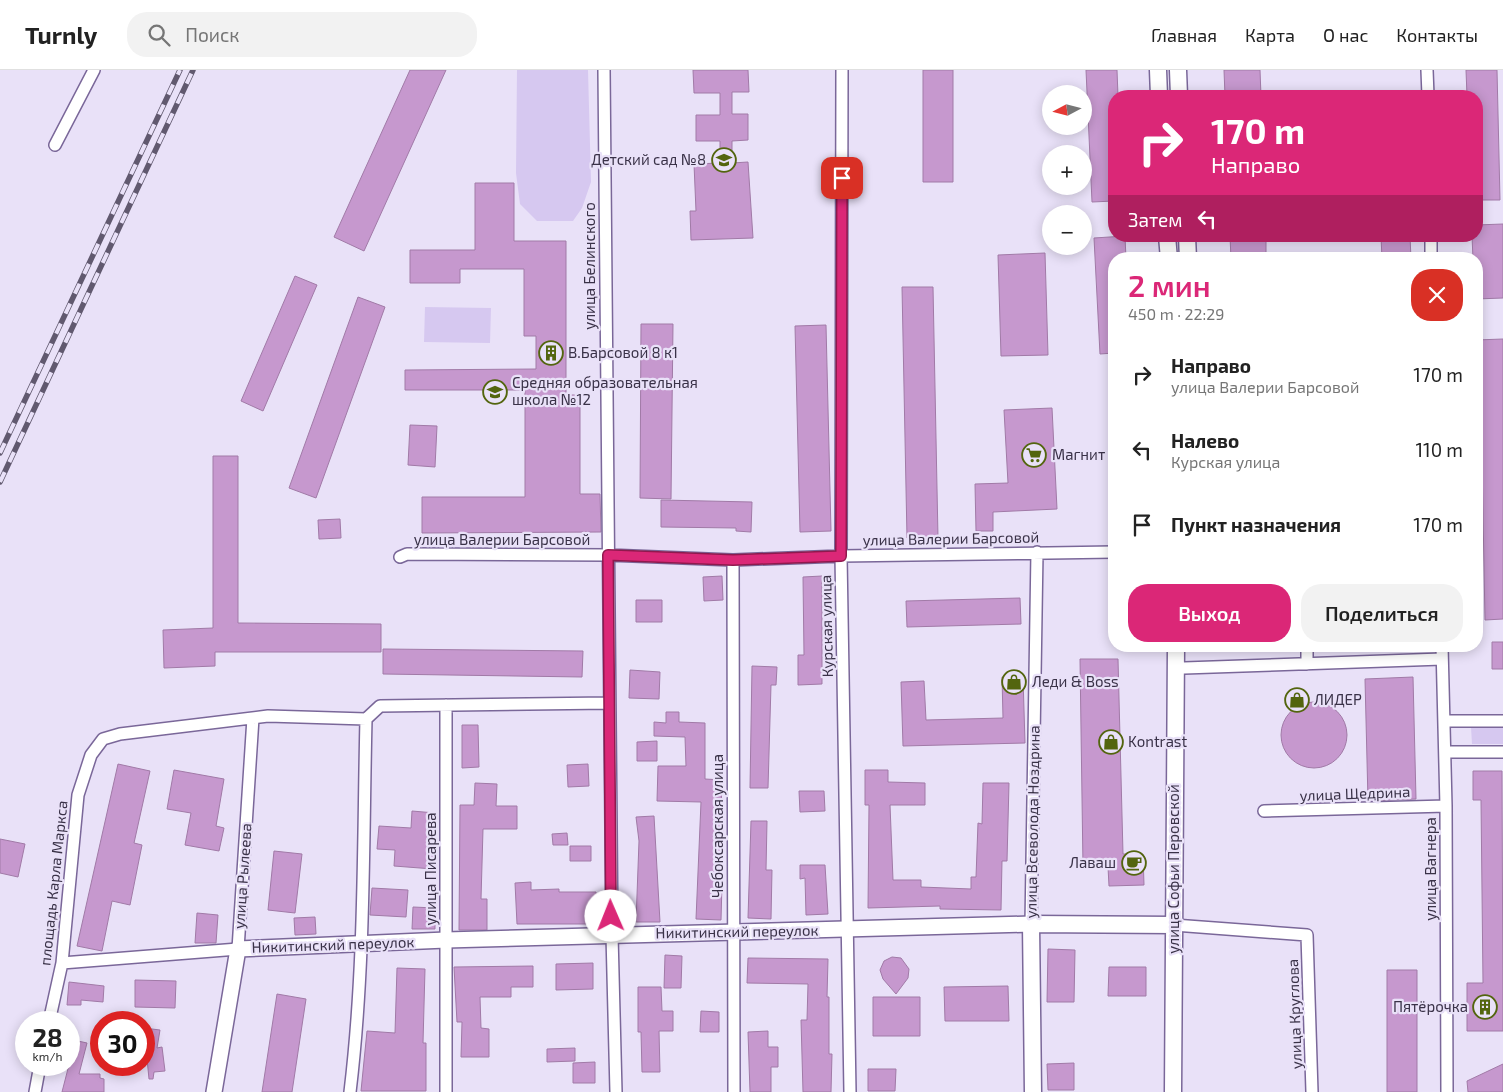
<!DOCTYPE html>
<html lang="ru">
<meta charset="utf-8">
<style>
body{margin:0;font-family:"Exo 2",sans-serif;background:#f2f2f2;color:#222;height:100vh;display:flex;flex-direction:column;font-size:19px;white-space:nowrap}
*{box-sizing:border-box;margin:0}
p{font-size:16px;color:#767676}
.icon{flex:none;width:28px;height:28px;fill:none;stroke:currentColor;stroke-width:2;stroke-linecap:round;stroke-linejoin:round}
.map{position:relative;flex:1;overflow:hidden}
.side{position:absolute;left:1108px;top:182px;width:375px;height:400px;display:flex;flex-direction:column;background:#fff;border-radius:20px;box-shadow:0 2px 12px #0003}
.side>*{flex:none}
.top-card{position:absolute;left:1108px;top:20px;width:375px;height:152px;border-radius:20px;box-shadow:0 2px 12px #0003;background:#db2777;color:#fff;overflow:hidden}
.needle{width:32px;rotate:263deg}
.fabs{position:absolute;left:1042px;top:15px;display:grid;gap:10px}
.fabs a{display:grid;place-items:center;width:50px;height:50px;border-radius:50%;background:#fff;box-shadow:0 2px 12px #0003;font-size:25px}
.speed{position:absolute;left:15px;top:941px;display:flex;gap:10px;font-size:25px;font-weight:700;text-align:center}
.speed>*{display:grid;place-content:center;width:65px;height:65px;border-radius:50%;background:#fff;box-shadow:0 2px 12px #0003;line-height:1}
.speed small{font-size:12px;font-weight:400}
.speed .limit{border:8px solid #d22;background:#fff;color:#111}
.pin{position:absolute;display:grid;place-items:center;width:42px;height:42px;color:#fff;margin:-21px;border-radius:10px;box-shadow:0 2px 8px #0006}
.me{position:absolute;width:55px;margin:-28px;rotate:359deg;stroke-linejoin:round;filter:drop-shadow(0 0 4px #0008)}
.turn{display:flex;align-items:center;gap:18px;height:105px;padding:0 20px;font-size:22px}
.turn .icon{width:65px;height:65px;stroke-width:2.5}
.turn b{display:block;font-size:35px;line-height:42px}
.then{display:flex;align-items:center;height:48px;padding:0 20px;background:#0003;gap:10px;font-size:19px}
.round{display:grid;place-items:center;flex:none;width:52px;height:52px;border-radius:20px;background:#f2f2f2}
.summary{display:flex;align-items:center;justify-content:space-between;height:85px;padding:0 20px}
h1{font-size:30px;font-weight:600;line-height:38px;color:#db2777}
.primary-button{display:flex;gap:10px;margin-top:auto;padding:10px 20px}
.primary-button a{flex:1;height:58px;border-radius:20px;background:#db2777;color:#fff;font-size:20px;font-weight:600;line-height:58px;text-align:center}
.primary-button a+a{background:#f2f2f2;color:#222}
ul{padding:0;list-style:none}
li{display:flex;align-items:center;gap:15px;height:75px;padding:0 20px}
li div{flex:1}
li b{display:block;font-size:19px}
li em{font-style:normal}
header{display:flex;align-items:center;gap:30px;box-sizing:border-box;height:70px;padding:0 25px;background:#fff;border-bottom:1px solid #e0e0e0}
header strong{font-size:24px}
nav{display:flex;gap:28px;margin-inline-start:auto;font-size:18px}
.search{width:350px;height:45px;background:#f2f2f2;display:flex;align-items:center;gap:12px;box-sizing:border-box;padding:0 18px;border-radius:20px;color:#767676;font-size:19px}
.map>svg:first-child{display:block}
</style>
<header>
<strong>Turnly</strong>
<div class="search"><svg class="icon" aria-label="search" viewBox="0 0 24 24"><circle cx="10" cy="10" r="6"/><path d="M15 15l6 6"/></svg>Поиск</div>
<nav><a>Главная</a><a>Карта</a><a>О нас</a><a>Контакты</a></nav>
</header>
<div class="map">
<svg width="1503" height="1022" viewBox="0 0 1503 1022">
<rect width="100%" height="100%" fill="#e9e1f8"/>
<path fill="#d6c8f0" d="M517,0H588L591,112L582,138L573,151H537L520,134L516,103Z
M425,237L491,238L490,273L424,272Z
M1471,657H1503V674H1472Z"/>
<path fill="#c698ce" stroke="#a17aa7" d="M410,0H446L364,181L334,167Z
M693,0H748L749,22H732V44H748V70L732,71V93L748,92L753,168L691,170L690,141H696L694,94L720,93V71H696V45H720V23H694Z
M923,0H953V112H923Z
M1086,0H1117L1118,26H1114V131L1092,132Z
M1224,0H1260L1261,26H1225Z
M1466,0H1497L1500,130H1476V26H1467Z
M475,113H514V171H566V325H580V424H600L601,462L422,463V427H525V320H405V300L536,299V266H524V199H460V213H410V180H475Z
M1503,154V228L1476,229V189H1473L1472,166H1476V155Z
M1125,166L1126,189H1114V283L1100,284L1094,168Z
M1230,166H1266V189H1231Z
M1381,166H1410L1411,189H1382Z
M1045,183L1048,285L1001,286L998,185Z
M295,206L317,215L263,341L241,331Z
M902,217H933L938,468H907Z
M358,227L385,237L316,428L289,418Z
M641,254H673L671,429L640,428Z
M826,255L831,461L800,462L795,256Z
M1503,269V549L1485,550L1481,337H1476V270Z
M1052,338L1057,439L993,442V461H976L975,414L1008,413L1004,340Z
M410,355L437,356L435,397L408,395Z
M213,386H238V553L381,554V582H215V596L164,598L163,560L213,558Z
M661,430L752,432L751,462L736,461V458L661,457Z
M340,449L341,468L319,469L318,450Z
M722,506L723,530L704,531L703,507Z
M822,506V614L798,615V585H804L803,507Z
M1020,528L1021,554L907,557L906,531Z
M636,530H662V552H636Z
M1492,572H1503V599H1492Z
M383,579L583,581L582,607L383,604Z
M1080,589H1118L1123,784H1143L1144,815L1109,816L1108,797H1083Z
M752,596L777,597L776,615H771L768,718H750Z
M630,600L660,602L659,629L629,628Z
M1002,607H1023L1025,673L903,676L901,612L924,611L926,650L1003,648Z
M1413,607L1416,729L1368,731L1365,609Z
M1281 665a33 33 0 1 1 66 0a33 33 0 1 1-66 0Z
M666,642H679V652L705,653V709L722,710L721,741H724L721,850L696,849L701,732L657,731L658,696H686L685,667L654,666V652L666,653Z
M462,655H478L479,697L462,698Z
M657,671V691H637V672Z
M118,694L150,701L134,773L142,775L130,835L112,831L102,881L77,876Z
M588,694L589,716L568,717L567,695Z
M174,700L224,709L216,756L224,758L219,781L185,775L191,743L167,739Z
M865,700H888V712L925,713V735H890L893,810H921V817L971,819V807H976L978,753L982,754L983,713H1009L1007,791H1002L1001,840L940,839V836L868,838L869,735H865Z
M1473,701H1502L1503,961H1467V913H1483L1481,730H1473Z
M475,713L497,714L496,736H517V759H483L481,829H487V860H459L460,735H474Z
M799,721H824L825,741L800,742Z
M412,741L435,743L433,799L394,796L395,780L377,779L379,756L411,758Z
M654,746L660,852H636L639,771L636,747Z
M751,751H767L766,800H772L771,849L748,848Z
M567,763L568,775H553L552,764Z
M0,769L25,774L18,807L0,803Z
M570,776H591V791H570Z
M274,781L302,784L295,843L268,840Z
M800,795H825L828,844L806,845L805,808L800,809Z
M531,812V820L559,819V822H596L597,854H517L515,813Z
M372,818L408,820L406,847L370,845Z
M413,837L435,838V859H412Z
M197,843L218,845L216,873H195Z
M315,847L316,864L295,865L294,848Z
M1048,879L1075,880L1074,932H1047Z
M665,885L682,886L681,918H664Z
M892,887L901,888L909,899L908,908L896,924L883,909L880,900L884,891Z
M748,888L828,889L827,927H829V984H832L831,1022H803L801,950H807L808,914L747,913Z
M593,893V919L556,920V894Z
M533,896V917H511V927H480L481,958L489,959V987H461L462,952H457L454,897Z
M1109,897H1146V926H1108Z
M397,898L425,899L423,973H426V1021H361L367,961L395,963Z
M1387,900H1417V1022H1387Z
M135,910L176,911L175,938L135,937Z
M69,912L104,916L103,932L81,930V935H67Z
M1008,916L1009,951H945L944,917Z
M638,917H661L662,941H673V961H659L660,1002H642L641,962H638Z
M277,924L306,929L292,1022H262Z
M873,927H920V966H873Z
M701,941L719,942V962H700Z
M144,958L160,960L157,978L162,977L165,1001L154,1002L153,1009H149Z
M768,961V977H778V997H771V1022H750L748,962Z
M69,969L87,973L79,1004H100V1008L104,1009V1022H62L72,983L69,982Z
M575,978V991L547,992V979Z
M595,992V1013H573V993Z
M1074,993V1020H1048L1047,994Z
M1503,994V1022H1468L1467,1011Z
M868,999H896L895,1021H868Z"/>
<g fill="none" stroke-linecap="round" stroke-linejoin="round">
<g stroke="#7a6799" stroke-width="14">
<path id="minor" d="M604,0L612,865L616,1022
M842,0L841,486L850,1022
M1427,0L1428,26
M55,75L94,0
M1431,166V189
M400,487L407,484L608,485L733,490L841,486L1114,482
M733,490L734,1022
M1307,576V594
M1442,576L1446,736L1447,1022
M1176,596L1184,598L1442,589
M446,635V1022
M1444,651H1503
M1445,682H1503
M1264,741L1446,736
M1031,854L1037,482
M1174,855L1307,865L1312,1022
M62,893L238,879L253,648
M49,952L62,893L78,725L91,685L103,669L120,664L268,646L366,649L380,636L609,633
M35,1022L40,995
M350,1022C365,898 363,773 366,649"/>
</g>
<g stroke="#7a6799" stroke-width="18">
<path id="tertiary" d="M214,1022L238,879L446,870L1031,854"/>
</g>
<g stroke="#7a6799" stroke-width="19">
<path id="secondary" d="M1158,0L1159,26
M1178,0L1179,26
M1167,166L1169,189
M1187,166L1188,189
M1033,1022L1031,854L1174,855
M1173,1022L1176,576"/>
</g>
<use href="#minor" stroke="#fff" stroke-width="11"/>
<use href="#tertiary" stroke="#fff" stroke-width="15"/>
<use href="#secondary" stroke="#fff" stroke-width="16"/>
<g stroke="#61596f" stroke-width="5.5">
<path id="rail" d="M0,383L180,0
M0,412L193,0"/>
</g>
<use href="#rail" stroke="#e9e1f8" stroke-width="4" stroke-dasharray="11" stroke-linecap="butt"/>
</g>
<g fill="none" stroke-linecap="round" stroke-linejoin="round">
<g stroke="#8e194d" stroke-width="12">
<path id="route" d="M611,846L608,485L733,490L841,486L842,108"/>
</g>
<use href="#route" stroke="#db2777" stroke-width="9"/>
</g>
<defs>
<g id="school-ring" transform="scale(1.25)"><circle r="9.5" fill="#e9e1f8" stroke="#53650e" stroke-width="1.5"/><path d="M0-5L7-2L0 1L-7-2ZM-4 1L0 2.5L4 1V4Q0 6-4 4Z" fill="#53650e"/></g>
<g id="building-ring" transform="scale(1.25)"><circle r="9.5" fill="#e9e1f8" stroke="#53650e" stroke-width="1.5"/><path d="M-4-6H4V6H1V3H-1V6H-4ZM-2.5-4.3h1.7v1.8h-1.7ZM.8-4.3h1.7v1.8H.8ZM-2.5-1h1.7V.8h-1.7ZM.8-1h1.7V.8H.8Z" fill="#53650e"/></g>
<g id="supermarket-ring" transform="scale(1.25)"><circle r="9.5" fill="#e9e1f8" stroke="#53650e" stroke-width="1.5"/><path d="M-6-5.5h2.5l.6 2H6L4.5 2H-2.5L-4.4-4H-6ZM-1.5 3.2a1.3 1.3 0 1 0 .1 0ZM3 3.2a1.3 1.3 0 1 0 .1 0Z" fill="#53650e"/></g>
<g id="shop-ring" transform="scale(1.25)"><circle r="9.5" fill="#e9e1f8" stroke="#53650e" stroke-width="1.5"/><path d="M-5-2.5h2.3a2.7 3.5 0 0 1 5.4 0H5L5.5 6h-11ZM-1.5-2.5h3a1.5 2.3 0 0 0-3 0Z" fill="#53650e"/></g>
<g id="cafe-ring" transform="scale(1.25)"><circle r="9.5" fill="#e9e1f8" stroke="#53650e" stroke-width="1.5"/><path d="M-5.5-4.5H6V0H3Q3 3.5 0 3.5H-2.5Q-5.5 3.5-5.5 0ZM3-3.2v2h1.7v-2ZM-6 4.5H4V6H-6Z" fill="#53650e"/></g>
</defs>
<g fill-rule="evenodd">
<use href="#school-ring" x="724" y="90"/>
<use href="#building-ring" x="551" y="283"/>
<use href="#school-ring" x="495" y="322"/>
<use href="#supermarket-ring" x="1034" y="385"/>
<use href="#shop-ring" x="1014" y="612"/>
<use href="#shop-ring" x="1297" y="630"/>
<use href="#shop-ring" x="1111" y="672"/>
<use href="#cafe-ring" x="1134" y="793"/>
<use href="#building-ring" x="1485" y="937"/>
</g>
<g text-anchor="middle" stroke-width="4.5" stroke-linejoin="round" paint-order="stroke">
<g font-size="15" fill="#3a3248" stroke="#e9e1f8" text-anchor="start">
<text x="706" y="95" text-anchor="end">Детский сад №8</text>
<text x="568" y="288">В.Барсовой 8 к1</text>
<text x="512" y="318">Средняя образовательная<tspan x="512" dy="17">школа №12</tspan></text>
<text x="1052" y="390">Магнит</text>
<text x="1032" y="617">Леди &amp; Boss</text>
<text x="1314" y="635">ЛИДЕР</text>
<text x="1128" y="677">Kontrast</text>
<text x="1116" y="798" text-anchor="end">Лаваш</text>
<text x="1468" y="942" text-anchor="end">Пятёрочка</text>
</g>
<g font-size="15" fill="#3a3248" stroke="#e9e1f8">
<text transform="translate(590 196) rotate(-90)" y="5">улица Белинского</text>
<text transform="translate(951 469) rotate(-1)" y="5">улица Валерии Барсовой</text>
<text x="502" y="475">улица Валерии Барсовой</text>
<text transform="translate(827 556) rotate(-91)" y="5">Курская улица</text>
<text transform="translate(1355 724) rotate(-2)" y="5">улица Щедрина</text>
<text transform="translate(1033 752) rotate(-89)" y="5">улица Всеволода Ноздрина</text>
<text transform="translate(718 756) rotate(-90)" y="5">Чебоксарская улица</text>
<text transform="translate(431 799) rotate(-90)" y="5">улица Писарева</text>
<text transform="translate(1174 799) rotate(-90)" y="5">улица Софьи Перовской</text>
<text transform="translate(1431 799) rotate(-90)" y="5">улица Вагнера</text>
<text transform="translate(243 806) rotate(-86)" y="5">улица Рылеева</text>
<text transform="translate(54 813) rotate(-84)" y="5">площадь Карла Маркса</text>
<text transform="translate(737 862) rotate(-1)" y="5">Никитинский переулок</text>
<text transform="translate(333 875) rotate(-2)" y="5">Никитинский переулок</text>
<text transform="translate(1295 944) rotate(-92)" y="5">улица Круглова</text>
</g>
</g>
</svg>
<div class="fabs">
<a><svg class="needle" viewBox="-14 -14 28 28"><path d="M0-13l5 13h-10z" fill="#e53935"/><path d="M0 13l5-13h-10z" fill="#767676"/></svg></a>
<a>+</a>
<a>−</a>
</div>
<div class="speed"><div>28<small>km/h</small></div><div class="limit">30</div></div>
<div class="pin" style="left:842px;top:108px;background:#d93025"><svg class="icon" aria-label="arrive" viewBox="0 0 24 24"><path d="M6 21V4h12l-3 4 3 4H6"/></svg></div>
<svg class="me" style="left:611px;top:846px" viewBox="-20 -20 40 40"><circle r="19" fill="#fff"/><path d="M0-13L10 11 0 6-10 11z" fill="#db2777"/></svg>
<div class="top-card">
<div class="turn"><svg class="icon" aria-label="right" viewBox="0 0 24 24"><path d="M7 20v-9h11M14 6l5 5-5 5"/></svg><div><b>170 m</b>Направо</div></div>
<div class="then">Затем<svg class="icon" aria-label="left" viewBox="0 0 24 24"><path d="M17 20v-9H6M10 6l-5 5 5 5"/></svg></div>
</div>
<section class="side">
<div class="summary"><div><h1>2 мин</h1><p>450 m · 22:29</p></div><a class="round" style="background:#d93025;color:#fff"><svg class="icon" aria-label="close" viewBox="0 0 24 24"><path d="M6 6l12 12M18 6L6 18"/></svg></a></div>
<ul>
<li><svg class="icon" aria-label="right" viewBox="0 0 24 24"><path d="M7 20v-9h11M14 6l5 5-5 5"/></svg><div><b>Направо</b><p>улица Валерии Барсовой</p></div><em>170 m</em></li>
<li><svg class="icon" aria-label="left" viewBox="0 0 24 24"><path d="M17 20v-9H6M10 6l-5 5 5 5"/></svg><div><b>Налево</b><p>Курская улица</p></div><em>110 m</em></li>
<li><svg class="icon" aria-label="arrive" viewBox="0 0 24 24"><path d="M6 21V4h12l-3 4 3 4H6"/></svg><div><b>Пункт назначения</b></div><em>170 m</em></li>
</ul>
<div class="primary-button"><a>Выход</a><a>Поделиться</a></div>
</section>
</div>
